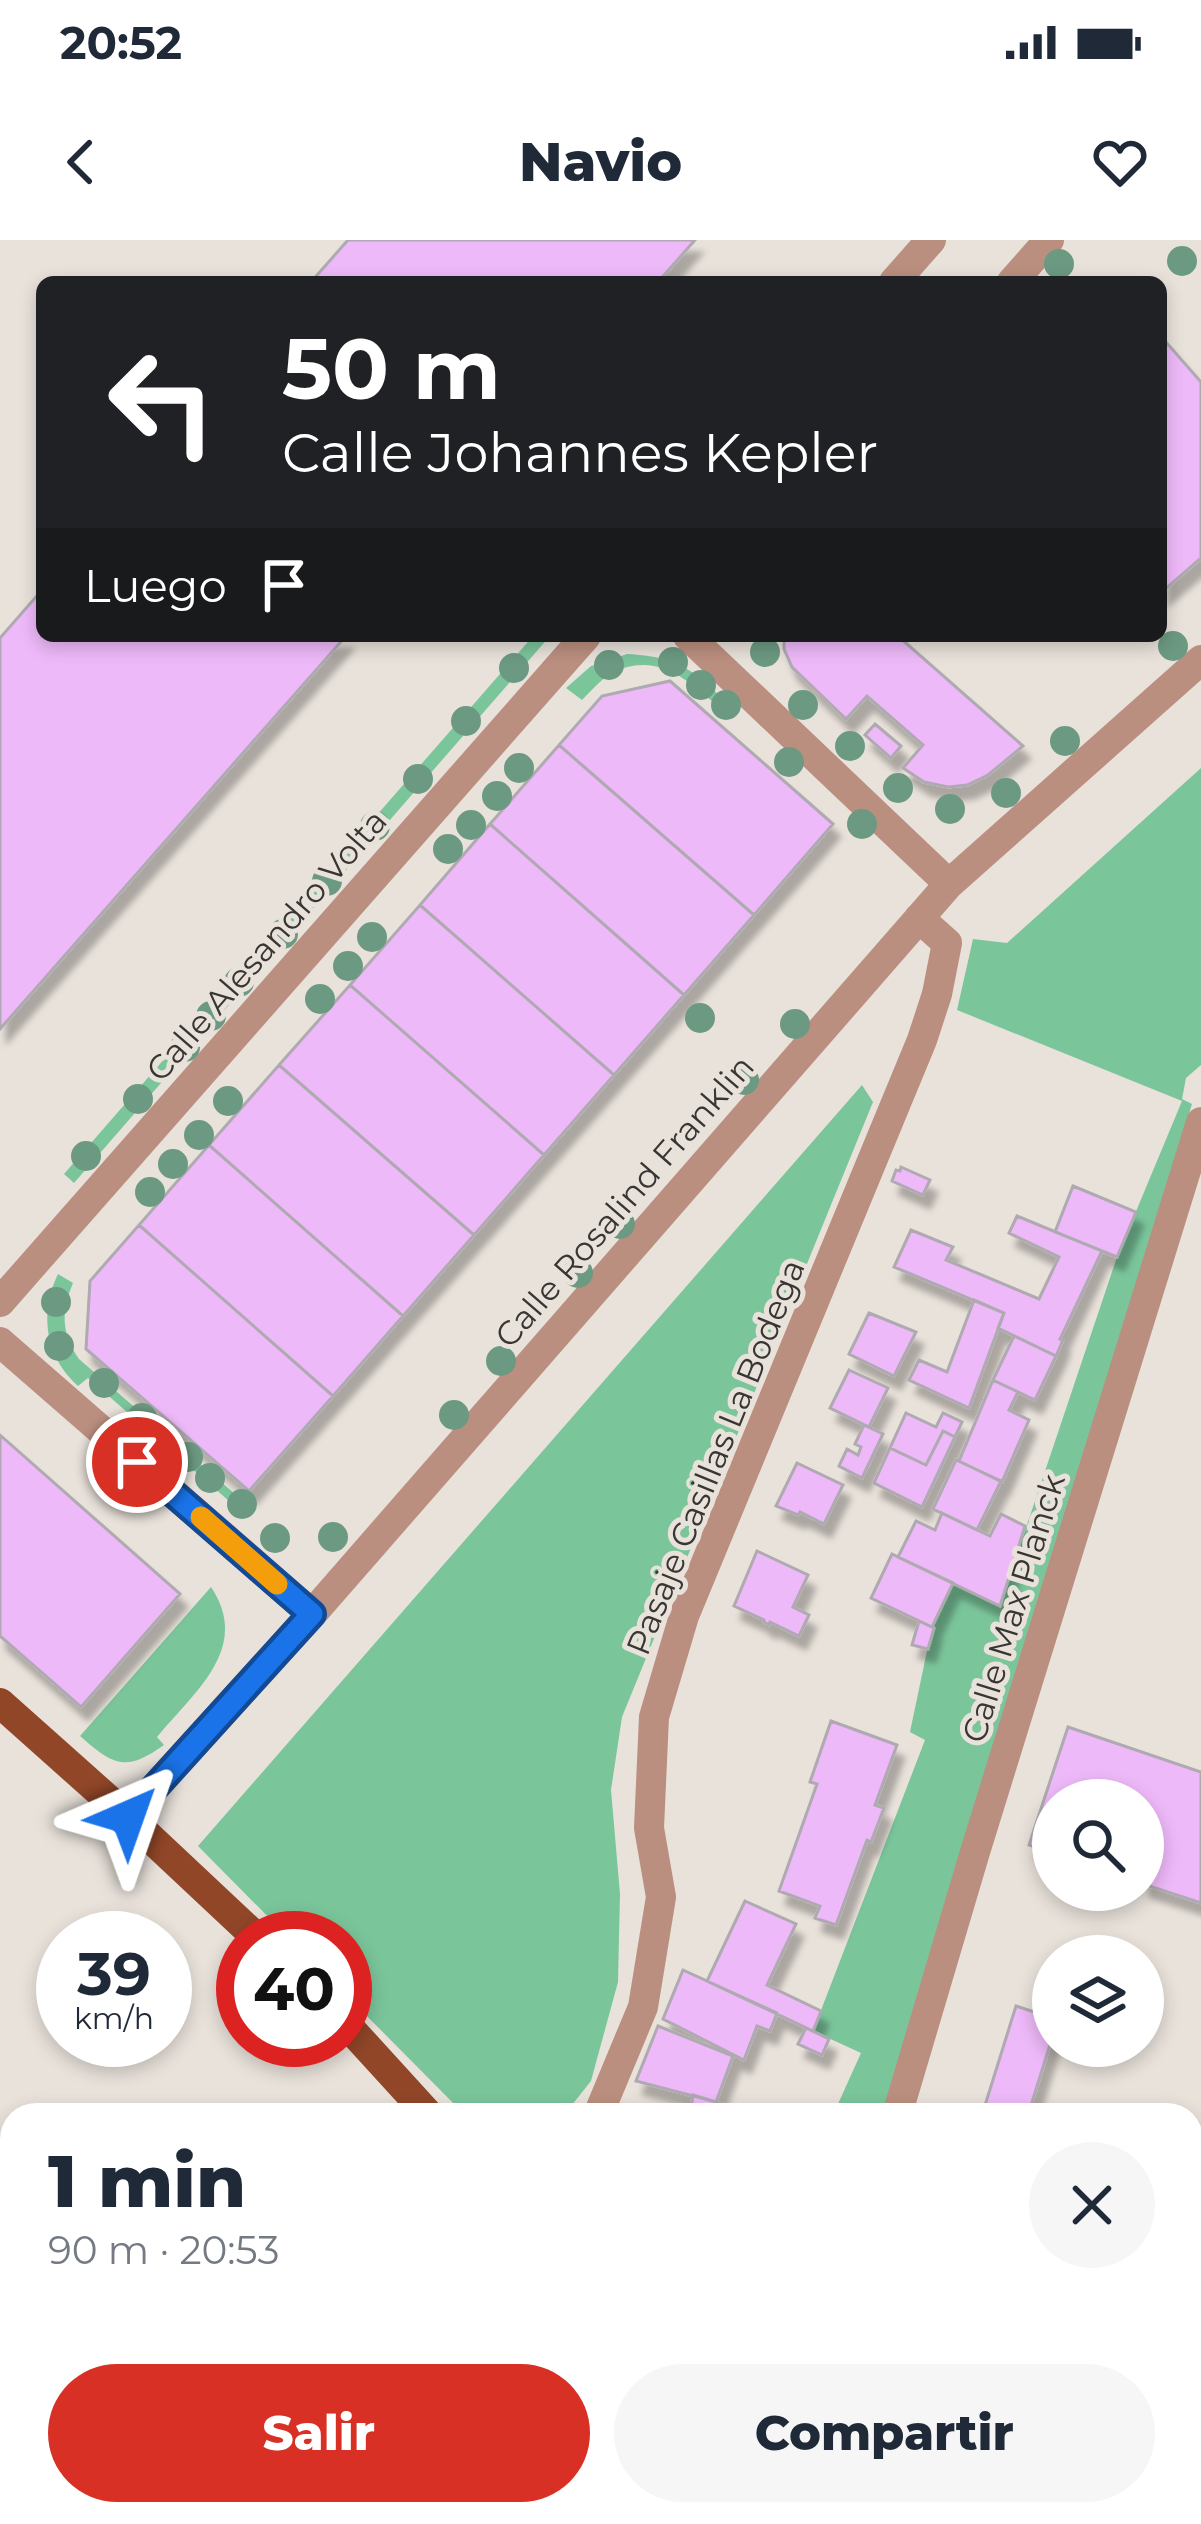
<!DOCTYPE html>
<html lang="es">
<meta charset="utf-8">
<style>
body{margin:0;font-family:Montserrat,sans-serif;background:#f6f6f7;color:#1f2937;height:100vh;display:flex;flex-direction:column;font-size:45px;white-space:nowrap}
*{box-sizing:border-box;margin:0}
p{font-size:39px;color:#747a83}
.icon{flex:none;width:66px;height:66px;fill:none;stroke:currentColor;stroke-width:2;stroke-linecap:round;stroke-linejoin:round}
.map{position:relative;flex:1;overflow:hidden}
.panel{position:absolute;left:0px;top:1863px;width:1203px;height:423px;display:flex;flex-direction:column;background:#fff;border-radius:36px 36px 0 0;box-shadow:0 6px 18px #0003}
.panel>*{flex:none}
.guide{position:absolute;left:36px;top:36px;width:1131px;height:366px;border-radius:18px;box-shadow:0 6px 18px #0003;background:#202124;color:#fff;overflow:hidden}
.buttons{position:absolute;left:1032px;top:1539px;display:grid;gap:24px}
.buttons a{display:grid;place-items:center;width:132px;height:132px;border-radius:50%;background:#fff;box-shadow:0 6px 18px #0003;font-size:60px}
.speed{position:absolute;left:36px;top:1671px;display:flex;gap:24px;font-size:60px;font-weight:700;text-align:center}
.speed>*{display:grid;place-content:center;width:156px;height:156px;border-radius:50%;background:#fff;box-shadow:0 6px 18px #0003;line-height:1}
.speed small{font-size:30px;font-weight:400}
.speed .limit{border:18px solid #d22;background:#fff;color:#111}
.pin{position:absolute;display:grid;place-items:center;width:102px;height:102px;color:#fff;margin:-51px;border:6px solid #fff;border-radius:50%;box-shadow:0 3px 12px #0007}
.me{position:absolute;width:132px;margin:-66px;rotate:43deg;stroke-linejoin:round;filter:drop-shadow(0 0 9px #0008)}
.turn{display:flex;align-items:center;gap:42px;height:252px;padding:0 48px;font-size:54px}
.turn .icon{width:156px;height:156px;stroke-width:2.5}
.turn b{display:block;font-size:84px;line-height:102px}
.then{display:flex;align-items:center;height:114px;padding:0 48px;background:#0003;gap:24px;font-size:45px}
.round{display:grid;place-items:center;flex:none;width:126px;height:126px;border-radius:63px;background:#f6f6f7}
.summary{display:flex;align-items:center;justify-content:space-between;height:204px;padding:0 48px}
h1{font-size:72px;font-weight:800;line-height:90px}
.primary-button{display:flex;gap:24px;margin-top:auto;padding:24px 48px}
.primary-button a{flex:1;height:138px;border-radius:72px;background:#d93025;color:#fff;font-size:48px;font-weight:800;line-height:138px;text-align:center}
.primary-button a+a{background:#f6f6f7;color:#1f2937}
.status{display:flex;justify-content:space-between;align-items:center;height:84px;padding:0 60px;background:#fff;direction:ltr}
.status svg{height:33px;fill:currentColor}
header{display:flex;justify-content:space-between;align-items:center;height:156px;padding:0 48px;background:#fff;font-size:54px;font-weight:800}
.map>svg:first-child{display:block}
</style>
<div class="status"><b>20:52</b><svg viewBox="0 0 49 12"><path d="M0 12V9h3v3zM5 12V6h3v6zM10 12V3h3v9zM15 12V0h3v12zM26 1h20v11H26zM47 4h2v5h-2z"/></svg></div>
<header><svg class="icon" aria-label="back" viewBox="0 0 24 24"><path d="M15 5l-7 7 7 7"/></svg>Navio<svg class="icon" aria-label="heart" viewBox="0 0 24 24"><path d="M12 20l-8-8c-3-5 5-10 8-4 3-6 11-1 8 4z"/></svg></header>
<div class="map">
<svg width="1201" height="2284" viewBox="0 0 1201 2284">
<defs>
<filter id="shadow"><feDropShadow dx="7" dy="13" stdDeviation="3" flood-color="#0004"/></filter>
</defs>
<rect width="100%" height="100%" fill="#e9e2db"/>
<path fill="#7bc59b" d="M533,396H550L74,943L64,934Z
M627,414C685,417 695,433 736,471L729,477C696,447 659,407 611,434C600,440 591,451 582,460L566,448L591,426Z
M1201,528V825L1186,838L1182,859L1192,864L887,1875H833L861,1813L813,1791L925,1500L910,1492L932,1387L953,1343L1000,1365L1117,1017L1182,861L957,770L973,699L1007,703Z
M862,845L873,862L622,1477L611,1550L620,1654L618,1742L591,1841L564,1875H465L345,1754V1698H289L198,1606Z
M58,1034L73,1043C61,1072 61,1093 79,1119L251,1268L245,1275L88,1138L78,1146C45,1117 39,1073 58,1034Z
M211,1347C252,1408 194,1452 157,1497L164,1505C126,1532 114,1526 80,1496Z
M1201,2175V2284H830L821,2274H1191V2183Z
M57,2274H240L249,2284H75Z
M441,2274H766L776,2284H433Z"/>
<path fill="#eeb9f9" stroke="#afa9b1" stroke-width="3" filter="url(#shadow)" d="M348,0H695L658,42H311Z
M1165,101L1201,142V318L1162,352L1161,105Z
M42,350V396H346L0,789V398Z
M784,396H898L1023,506L988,535L967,545L948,547L924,542L903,528L923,505L867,456L846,479L792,427L784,409Z
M670,441L833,584L754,675L559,505L602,456Z
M875,484L901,506L891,518L865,495Z
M559,505L754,675L684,755L490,584Z
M490,584L684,755L614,835L420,665Z
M420,665L614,835L544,915L350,745Z
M350,745L544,915L474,995L279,825Z
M279,825L474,995L403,1076L209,905Z
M209,905L403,1076L333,1156L139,985Z
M901,927L930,940L923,955L892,941L896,930L900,931Z
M1073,946L1136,972L1117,1017L1055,992Z
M1017,976L1102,1011L1060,1099L1063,1100L1056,1116L998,1088L1004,1073L894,1027L911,990L953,1007L946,1020L1039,1059L1059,1017L1009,993Z
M139,985L333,1156L249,1251L86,1109L90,1041Z
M974,1060L1004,1073L969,1168L909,1140L919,1120L947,1132Z
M869,1073L916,1092L894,1136L849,1114Z
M1014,1096L1056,1116L1035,1160L993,1140Z
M849,1130L888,1148L869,1187L830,1168Z
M993,1140L1018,1152L1009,1170L1029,1180L1002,1242L959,1221Z
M906,1173L936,1187L943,1173L962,1182L955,1197L943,1191L926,1225L890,1208Z
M864,1185L883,1194L862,1238L839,1226L847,1209L858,1215L861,1207L855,1204Z
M943,1191L955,1197L922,1267L874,1243L890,1208L926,1225Z
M0,1195L180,1354L81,1467L0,1396Z
M956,1220L1001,1241L977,1290L933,1269Z
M797,1223L843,1245L824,1284L800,1272L798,1275L776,1266Z
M942,1273L990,1296L1001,1274L1025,1286L1000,1366L898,1317L916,1281L935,1290Z
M757,1311L808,1335L793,1367L809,1375L799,1396L770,1382L769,1385L764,1382V1380L734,1366Z
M892,1314L953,1343L932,1387L871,1358Z
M919,1381L934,1388L928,1409L912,1405Z
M831,1481L897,1505L875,1565L884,1568L871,1602L867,1600L836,1685L815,1678L820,1666L779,1651L817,1544L810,1542Z
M1068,1487L1201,1532V1663L1143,1644V1560H1053V1613L1029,1605Z
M745,1661L796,1684L767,1745L821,1771L813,1791L707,1741Z
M683,1730L777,1773L770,1791L757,1786L744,1820L663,1779Z
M1016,1766L1053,1778V1795L1028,1875H982Z
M658,1786L733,1816L716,1862L636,1841Z
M806,1788L829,1799L822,1815L798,1804Z
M693,1855L746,1871V1875H690Z"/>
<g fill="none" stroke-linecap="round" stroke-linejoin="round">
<path stroke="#bb8f7f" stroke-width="30" d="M894,42L931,0
M1012,42L1049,0
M688,396L949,644
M0,1062L586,396
M0,1102L312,1374
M128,1577L312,1374L949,644L1201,420
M598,1875L643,1767L661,1657L649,1588L654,1477L684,1376L922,800L937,754L947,703L919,678
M897,1875L975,1612L1201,882"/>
<path stroke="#914628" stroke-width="30" d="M0,1463L128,1577L257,1698
M345,1783L429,1875
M796,2274L806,2284"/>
</g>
<g fill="#6c9982">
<circle cx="1182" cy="21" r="15"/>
<circle cx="1059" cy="24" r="15"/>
<circle cx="1173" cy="406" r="15"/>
<circle cx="765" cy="412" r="15"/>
<circle cx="673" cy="422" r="15"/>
<circle cx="609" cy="425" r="15"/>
<circle cx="514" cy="428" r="15"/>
<circle cx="701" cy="445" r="15"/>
<circle cx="726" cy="465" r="15"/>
<circle cx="803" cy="465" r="15"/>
<circle cx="466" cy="481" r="15"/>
<circle cx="1065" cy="501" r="15"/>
<circle cx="850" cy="506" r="15"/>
<circle cx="789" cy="522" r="15"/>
<circle cx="519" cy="528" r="15"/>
<circle cx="418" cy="539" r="15"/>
<circle cx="898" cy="548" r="15"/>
<circle cx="1006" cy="553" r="15"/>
<circle cx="497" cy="556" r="15"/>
<circle cx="950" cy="569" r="15"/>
<circle cx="862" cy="584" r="15"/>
<circle cx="471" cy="585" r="15"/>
<circle cx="375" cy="586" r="15"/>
<circle cx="448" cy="609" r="15"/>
<circle cx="327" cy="641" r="15"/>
<circle cx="283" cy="694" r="15"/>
<circle cx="372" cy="697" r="15"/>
<circle cx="348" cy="726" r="15"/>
<circle cx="239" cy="742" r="15"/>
<circle cx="320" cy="759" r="15"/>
<circle cx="211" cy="776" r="15"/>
<circle cx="700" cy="778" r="15"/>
<circle cx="795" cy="784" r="15"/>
<circle cx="185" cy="807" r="15"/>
<circle cx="744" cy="840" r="15"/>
<circle cx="138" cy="859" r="15"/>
<circle cx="228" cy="861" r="15"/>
<circle cx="199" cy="895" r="15"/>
<circle cx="86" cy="916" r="15"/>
<circle cx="173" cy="924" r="15"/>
<circle cx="150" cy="952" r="15"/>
<circle cx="620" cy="984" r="15"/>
<circle cx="578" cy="1033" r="15"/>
<circle cx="56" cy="1062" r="15"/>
<circle cx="59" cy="1106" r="15"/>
<circle cx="501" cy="1121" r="15"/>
<circle cx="104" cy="1143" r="15"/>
<circle cx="454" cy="1175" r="15"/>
<circle cx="142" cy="1178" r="15"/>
<circle cx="188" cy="1217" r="15"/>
<circle cx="210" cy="1238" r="15"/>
<circle cx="242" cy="1264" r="15"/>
<circle cx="333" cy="1297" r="15"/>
<circle cx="275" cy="1298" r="15"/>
</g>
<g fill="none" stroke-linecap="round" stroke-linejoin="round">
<g stroke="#114b97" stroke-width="30">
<path id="route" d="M128,1577L312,1374L137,1222"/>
</g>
<use href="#route" stroke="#1a73e8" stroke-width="21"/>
<path stroke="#f59e0b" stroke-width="21" d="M201,1277L277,1344"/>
</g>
<g text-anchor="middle" stroke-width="10" stroke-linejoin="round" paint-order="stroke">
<g font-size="33" fill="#383633" stroke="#e9e2db">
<text transform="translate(266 705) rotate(-49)" y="12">Calle Alesandro Volta</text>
<text transform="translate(624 961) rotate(-49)" y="12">Calle Rosalind Franklin</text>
<text transform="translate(715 1217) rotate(-68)" y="12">Pasaje Casillas La Bodega</text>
<text transform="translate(1013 1368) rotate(-73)" y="12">Calle Max Planck</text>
</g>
</g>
</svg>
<div class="buttons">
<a><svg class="icon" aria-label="search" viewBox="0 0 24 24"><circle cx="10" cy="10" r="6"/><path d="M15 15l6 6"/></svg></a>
<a><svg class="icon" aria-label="layers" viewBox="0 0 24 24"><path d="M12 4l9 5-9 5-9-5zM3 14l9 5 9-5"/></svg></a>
</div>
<div class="speed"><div>39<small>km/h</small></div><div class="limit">40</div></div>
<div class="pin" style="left:137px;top:1222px;background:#d93025"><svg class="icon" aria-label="arrive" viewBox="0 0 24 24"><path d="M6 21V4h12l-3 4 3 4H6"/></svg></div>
<svg class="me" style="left:128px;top:1577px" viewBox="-20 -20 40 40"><path d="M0-17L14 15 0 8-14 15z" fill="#1a73e8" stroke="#fff" stroke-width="4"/></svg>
<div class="guide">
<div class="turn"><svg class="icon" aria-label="left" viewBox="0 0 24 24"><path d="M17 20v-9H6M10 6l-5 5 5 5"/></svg><div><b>50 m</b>Calle Johannes Kepler</div></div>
<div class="then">Luego<svg class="icon" aria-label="arrive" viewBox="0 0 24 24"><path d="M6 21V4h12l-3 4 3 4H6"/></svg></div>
</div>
<section class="panel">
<div class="summary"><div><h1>1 min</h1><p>90 m · 20:53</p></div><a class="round"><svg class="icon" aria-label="close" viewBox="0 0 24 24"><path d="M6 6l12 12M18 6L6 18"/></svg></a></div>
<div class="primary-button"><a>Salir</a><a>Compartir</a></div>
</section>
</div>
